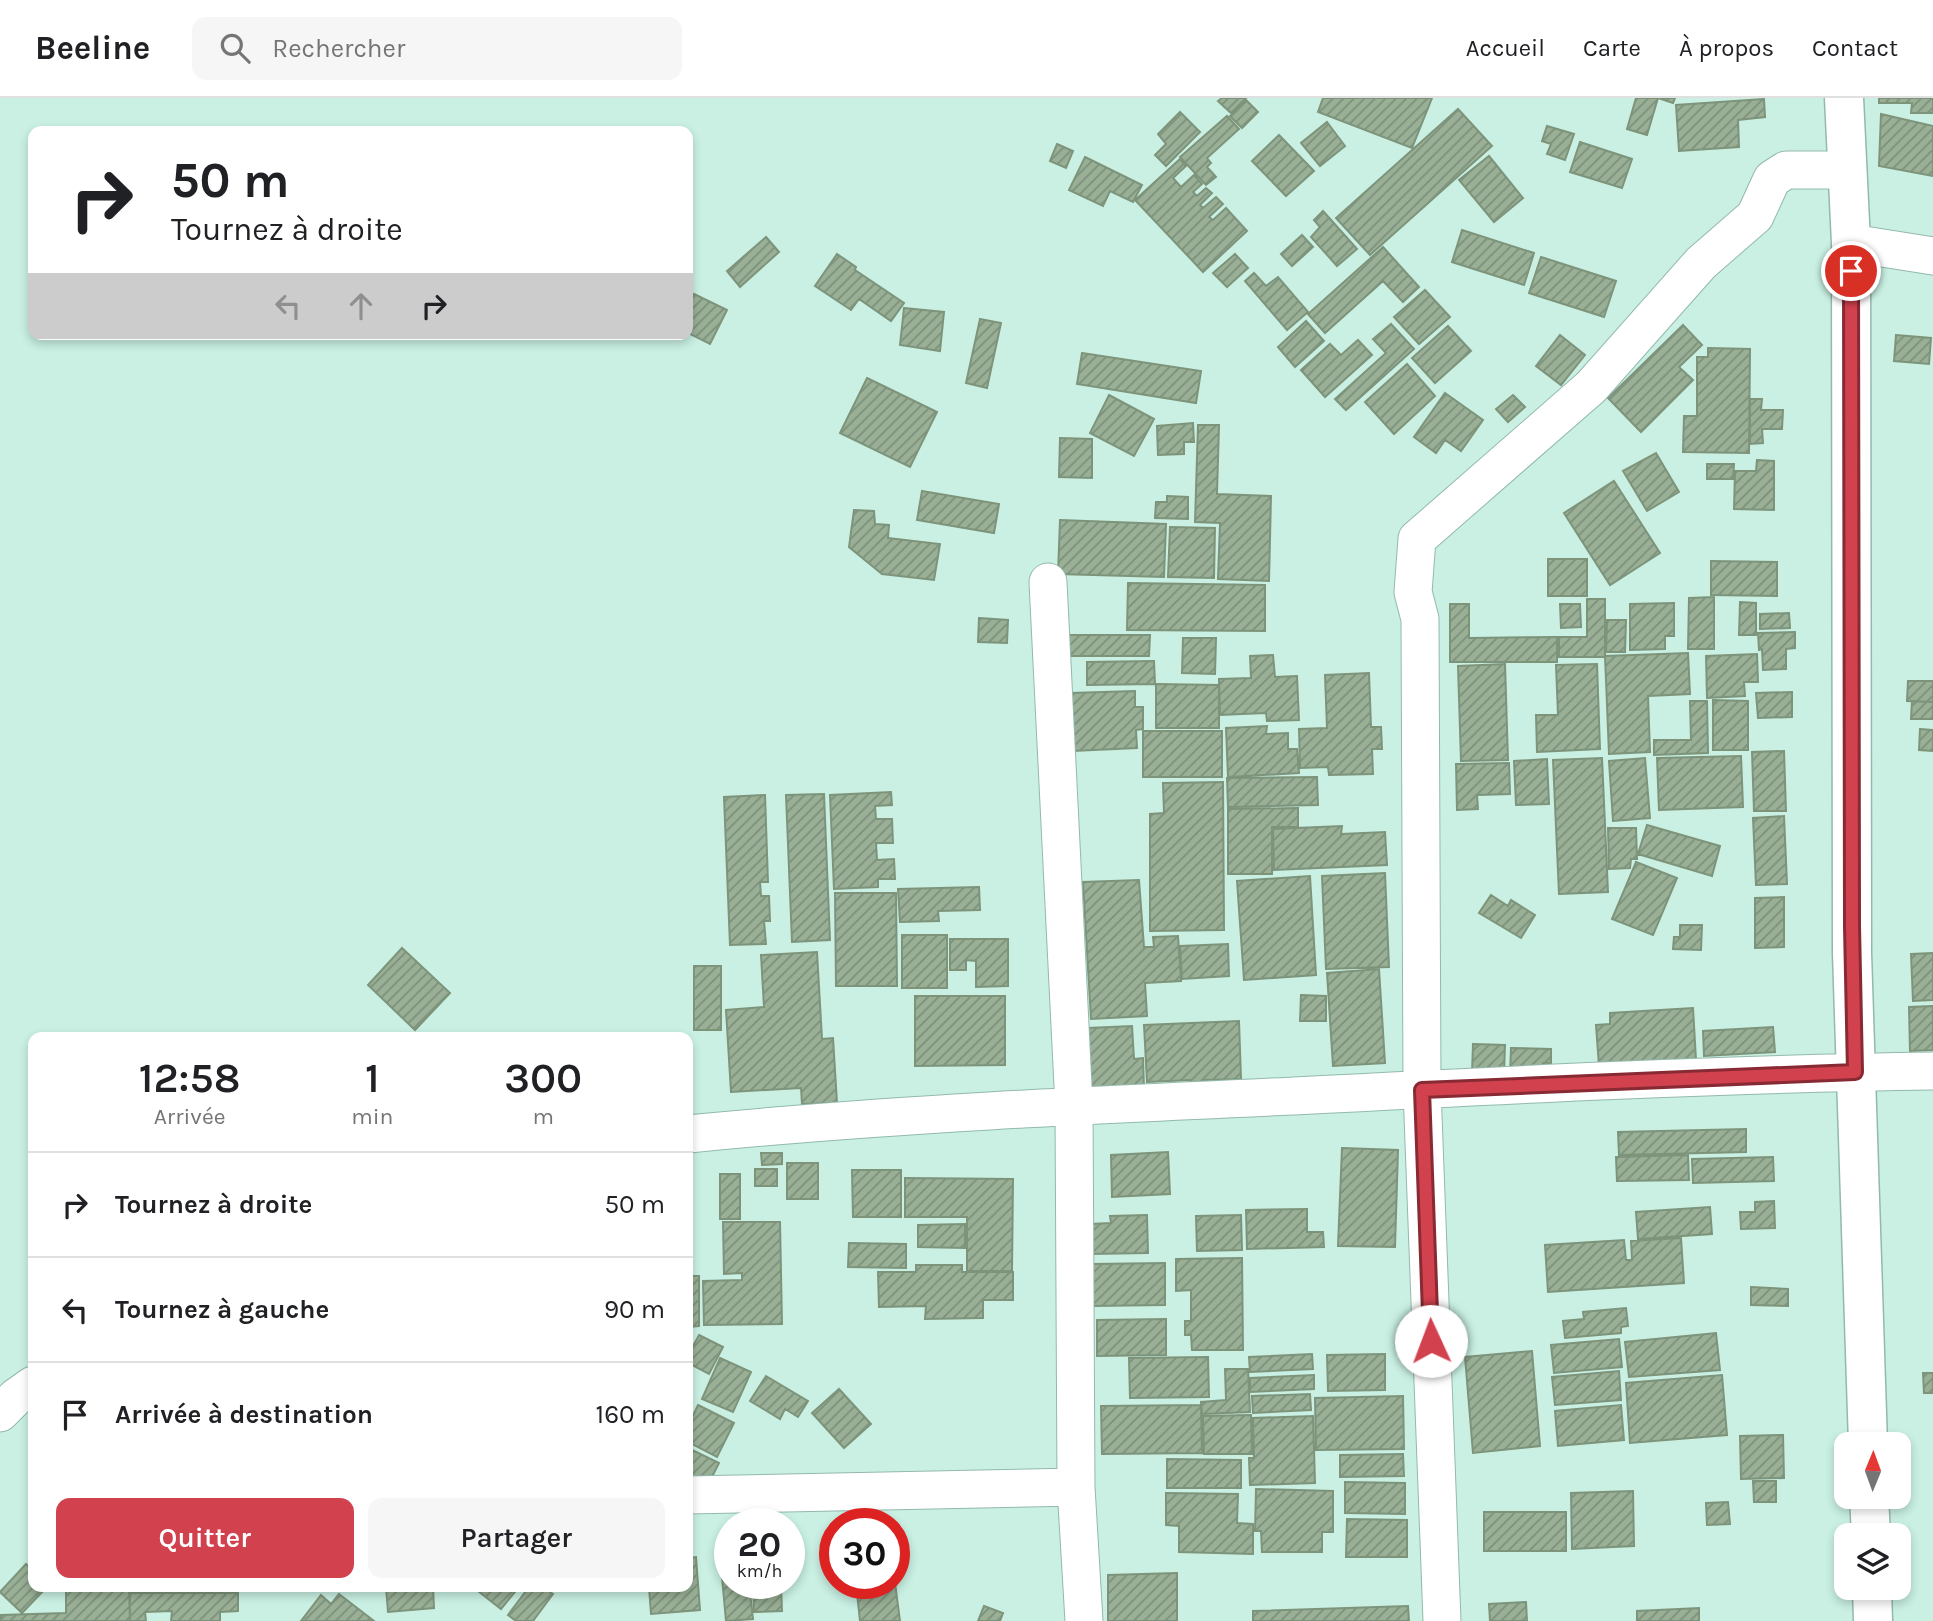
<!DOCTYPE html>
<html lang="fr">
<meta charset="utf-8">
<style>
body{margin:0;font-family:Karla,sans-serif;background:#f6f6f6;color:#202124;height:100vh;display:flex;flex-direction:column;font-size:26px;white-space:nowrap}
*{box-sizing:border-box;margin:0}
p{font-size:23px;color:#757577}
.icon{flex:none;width:38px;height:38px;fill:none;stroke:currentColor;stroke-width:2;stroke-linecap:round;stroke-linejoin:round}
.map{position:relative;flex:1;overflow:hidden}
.side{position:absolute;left:28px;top:934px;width:665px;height:560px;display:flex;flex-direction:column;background:#fff;border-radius:14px;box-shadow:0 4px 10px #0003}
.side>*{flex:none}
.guide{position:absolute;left:28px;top:28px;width:665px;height:214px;border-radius:14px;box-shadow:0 4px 10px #0003;background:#fff;color:#202124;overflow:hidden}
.needle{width:46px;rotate:1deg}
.controls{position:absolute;left:1834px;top:1334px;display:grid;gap:14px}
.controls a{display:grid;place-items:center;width:77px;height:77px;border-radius:14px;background:#fff;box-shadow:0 4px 10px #0003;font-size:35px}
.speed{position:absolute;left:714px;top:1410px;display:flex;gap:14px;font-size:35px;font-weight:700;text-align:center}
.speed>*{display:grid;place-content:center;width:91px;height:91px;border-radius:50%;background:#fff;box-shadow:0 4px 10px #0003;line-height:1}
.speed small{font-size:18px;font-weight:400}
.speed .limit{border:10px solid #d22;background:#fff;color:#111}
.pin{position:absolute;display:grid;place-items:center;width:60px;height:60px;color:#fff;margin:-30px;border:4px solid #fff;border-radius:50%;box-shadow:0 2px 7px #0007}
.me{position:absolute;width:77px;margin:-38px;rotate:358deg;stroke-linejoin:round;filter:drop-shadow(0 0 5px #0008)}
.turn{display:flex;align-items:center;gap:24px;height:147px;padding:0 28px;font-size:32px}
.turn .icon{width:91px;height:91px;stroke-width:2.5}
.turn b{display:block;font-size:49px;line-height:60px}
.lanes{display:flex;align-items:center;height:66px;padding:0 28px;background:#0003;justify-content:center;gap:35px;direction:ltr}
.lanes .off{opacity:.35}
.eta{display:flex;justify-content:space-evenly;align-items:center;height:119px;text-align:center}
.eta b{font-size:42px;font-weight:600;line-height:49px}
.cta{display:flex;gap:14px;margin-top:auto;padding:14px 28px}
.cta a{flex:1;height:80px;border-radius:14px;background:#d2414e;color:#fff;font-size:28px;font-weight:600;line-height:80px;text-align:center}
.cta a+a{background:#f6f6f6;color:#202124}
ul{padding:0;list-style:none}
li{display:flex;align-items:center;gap:21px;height:105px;padding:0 28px;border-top:2px solid #e0e0e0}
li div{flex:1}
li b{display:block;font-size:26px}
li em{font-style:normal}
header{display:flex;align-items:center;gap:42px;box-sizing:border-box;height:98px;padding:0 35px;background:#fff;border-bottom:2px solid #e0e0e0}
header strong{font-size:33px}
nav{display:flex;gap:38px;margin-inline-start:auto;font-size:24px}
.search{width:490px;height:63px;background:#f6f6f6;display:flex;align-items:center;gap:18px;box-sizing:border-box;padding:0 24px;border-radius:14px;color:#757577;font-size:26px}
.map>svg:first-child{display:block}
</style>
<header>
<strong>Beeline</strong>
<div class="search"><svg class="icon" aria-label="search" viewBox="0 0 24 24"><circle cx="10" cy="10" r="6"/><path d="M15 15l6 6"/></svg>Rechercher</div>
<nav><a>Accueil</a><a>Carte</a><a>À propos</a><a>Contact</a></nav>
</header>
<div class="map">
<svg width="1933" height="1523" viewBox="0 0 1933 1523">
<defs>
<pattern id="building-hatch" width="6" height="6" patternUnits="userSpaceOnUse" patternTransform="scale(1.75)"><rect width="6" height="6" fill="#99b096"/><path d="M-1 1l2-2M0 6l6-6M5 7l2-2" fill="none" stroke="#7c8f7a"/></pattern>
</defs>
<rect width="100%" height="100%" fill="#c9f0e3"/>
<path fill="url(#building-hatch)" stroke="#7d947b" stroke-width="2" d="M1222,0H1246L1231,15L1218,3Z
M1323,0H1432L1412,50L1318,14Z
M1636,0H1675L1673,5L1658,0L1647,37L1627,31Z
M1879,0H1933V15H1911L1912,5H1879Z
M1764,1L1765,19L1738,22L1739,49L1679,53L1676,7Z
M1246,2L1258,14L1242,30L1230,18Z
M1458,11L1492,48L1370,157L1336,120Z
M1180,14L1200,34L1166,68L1155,57L1166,46L1158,36Z
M1881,16L1933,28V78L1879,68Z
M1227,18L1239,31L1207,60L1211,65L1207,69L1216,79L1206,87L1180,59Z
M1327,24L1345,48L1320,68L1301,45Z
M1547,28L1574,36L1565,62L1547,56L1551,46L1542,43Z
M1279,37L1314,73L1286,98L1252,63Z
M1580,44L1632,61L1622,90L1570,74Z
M1057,46L1073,53L1066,70L1050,63Z
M1489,58L1523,100L1494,124L1459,82Z
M1085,59L1142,87L1133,104L1110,93L1103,108L1069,92Z
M1180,61L1186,68L1173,80L1181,89L1194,77L1202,86L1193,94L1197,98L1206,90L1212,95L1200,107L1203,110L1216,99L1223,106L1209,119L1213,122L1226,110L1247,133L1203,174L1135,102Z
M1323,113L1357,151L1337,168L1311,139L1320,129L1314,122Z
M1462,132L1534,155L1524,187L1452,164Z
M1302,137L1313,149L1292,168L1281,156Z
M766,139L779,154L740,189L727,173Z
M1383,149L1419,189L1403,204L1383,183L1325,235L1308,216Z
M837,156L856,169L855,172L904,205L891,223L859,201L851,212L815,188Z
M1235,156L1248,170L1227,189L1213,175Z
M1541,159L1616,183L1604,219L1529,195Z
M1254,175L1266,188L1278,179L1308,214L1287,232L1245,183Z
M1425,192L1450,219L1419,246L1394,219Z
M694,196L727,212L710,246L688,235V208Z
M904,210L944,214L940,253L900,247Z
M980,221L1001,225L987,290L966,285Z
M1306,223L1324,243L1295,269L1278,249Z
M1391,226L1414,251L1346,312L1335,301L1386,255L1373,241Z
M1683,227L1702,247L1679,269L1693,282L1641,334L1608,300Z
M1448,228L1471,253L1435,285L1412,260Z
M1560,237L1585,257L1561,287L1536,268Z
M1896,237L1931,240L1929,266L1894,263Z
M1358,242L1372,257L1325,299L1301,272L1330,246L1341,257Z
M1708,250L1750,251L1749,355L1683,354L1684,318H1697V259H1708Z
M1082,255L1201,273L1196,305L1077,286Z
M1407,266L1435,298L1394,336L1365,304Z
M867,280L937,314L910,369L840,335Z
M1445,295L1483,322L1461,353L1445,342L1436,355L1414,339Z
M1109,297L1154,321L1134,358L1090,335Z
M1513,297L1525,309L1508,324L1496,311Z
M1750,301H1762L1761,312H1783L1782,331H1762L1763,345L1750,346Z
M1193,325L1194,344H1184V356L1158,357L1157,328Z
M1198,327H1219L1217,396L1271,398L1269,483L1218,481L1220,425L1195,424Z
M1060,340L1092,341V380L1059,379Z
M1656,355L1679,394L1647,413L1623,373Z
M1757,362L1774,363V412L1734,411L1735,373H1756Z
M1707,366H1734L1733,381H1707Z
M1614,383L1660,455L1610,487L1564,415Z
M922,393L999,406L994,435L917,422Z
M1167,398L1188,399V421L1155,420L1156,404H1167Z
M854,412L874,413L875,426L889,427L888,440L940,446L934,482L882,476L849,449Z
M1060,422L1166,426L1164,479L1058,476Z
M1170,429L1215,430L1214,480L1168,479Z
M1548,461H1587V498H1548Z
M1711,463L1777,464V498L1711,497Z
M1128,485L1265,487V533L1127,532Z
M1714,499V551H1688L1689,500Z
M1587,501H1605V559H1559V539H1587Z
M1740,504L1756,505V537H1739Z
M1674,505V538H1665V551L1630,552V506Z
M1450,506H1469V540L1557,539V564H1450Z
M1560,506H1580L1581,529L1561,530Z
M1789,515L1790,530L1760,531V516Z
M979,520L1008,522L1007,545L978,544Z
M1607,522H1626L1625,554H1606Z
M1795,534V550L1786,551V571L1763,572L1762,551L1759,552L1758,535Z
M1064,537H1150L1149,558H1064Z
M1183,540H1216L1215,576L1182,575Z
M1688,555L1690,596L1648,598L1650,654L1609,656L1605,558Z
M1757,556L1758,584H1744L1745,598L1707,600L1706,558Z
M1273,557L1275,579L1297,578L1299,622L1267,623L1266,615L1220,617L1219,581L1251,580L1250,558Z
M1154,563L1155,586L1087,587V564Z
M1505,566L1508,662L1461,663L1458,568Z
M1597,566L1600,651L1537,654L1536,617H1558L1556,567Z
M1369,575L1371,629H1381L1382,651H1372L1373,676L1329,677L1328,669L1300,670L1299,631L1327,630L1325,577Z
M1908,583H1933V604L1907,603Z
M1156,586L1219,587V630H1156Z
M1135,593V609H1143V631L1136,632L1137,650L1073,653L1071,595Z
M1792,594V619L1758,620L1756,595Z
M1713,602L1748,603V652H1713Z
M1690,603H1707L1708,655L1654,657V642H1691Z
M1912,603L1933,604V621H1911Z
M1267,628L1266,636L1288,635V651H1297L1299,675L1228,679L1226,630Z
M1920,631L1933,632V653L1919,652Z
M1143,633H1222V679H1143Z
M1784,653L1786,713H1754L1752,654Z
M1741,658L1743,709L1659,712L1657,660Z
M1602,660L1608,794L1559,796L1553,662Z
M1645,660L1650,720L1613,723L1609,663Z
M1547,661L1549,706L1516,707L1514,663Z
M1509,665L1510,696L1477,697L1478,711L1457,712L1456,666Z
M1317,679L1318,707L1228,709L1227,680Z
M1223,684L1224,832L1150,833V716L1164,715L1163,685Z
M891,694L892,707L875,708L876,721H892L893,745H876L877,762L894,761L895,781H878V789L834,791L830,697Z
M824,696L830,842L792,844L786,697Z
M765,697L768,784H760L761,798H769L770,823H764L766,846L730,847L724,699Z
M1298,710V729H1272V776H1228V711Z
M1784,718L1787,786L1756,787L1753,720Z
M1647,727L1720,748L1712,778L1638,756Z
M1342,728L1341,736L1385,734L1387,767L1274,772L1273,731Z
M1608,730H1636L1637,761H1631L1630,770L1609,771Z
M1636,764L1677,780L1653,837L1612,821Z
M1385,775L1389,869L1326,871L1322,778Z
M1310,778L1316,877L1244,882L1237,783Z
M1139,782L1144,849H1154L1153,839L1178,838L1181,883L1145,885L1147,918L1091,921L1083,784Z
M979,789L980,812L938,813L939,823L900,824L898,791Z
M835,795H896L897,888H836Z
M1491,797L1508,808L1511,802L1535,817L1521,840L1479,815Z
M1784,799V849L1755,850V800Z
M1680,827H1702L1701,852L1673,851L1674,839H1680Z
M902,837H947V890H902Z
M950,841H1008V888L976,889V863L966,862V872H950Z
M1228,846L1229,878L1182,881L1180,848Z
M402,850L450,895L415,932L368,887Z
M817,854L822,941L833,940L837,1005L802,1006L801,990L731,994L726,912L764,909L761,857Z
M1933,855V902L1913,903L1911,856Z
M694,868H721V932H694Z
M1379,871L1385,965L1333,968L1327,875Z
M1301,897L1326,898V923H1300Z
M915,898H1005V967L915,968Z
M1933,908V952L1910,953L1909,909Z
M1693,910L1696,962L1599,968L1596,927L1610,926V915Z
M1239,923L1241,981L1204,982V991H1191L1190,982L1147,984L1144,927Z
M1132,928L1134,961L1143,960L1144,991L1091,993L1088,930Z
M1773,929L1775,954L1704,958L1703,933Z
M1473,946L1505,947L1504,976L1472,975Z
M1511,950L1551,951V965H1543V979L1510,977Z
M1746,1031V1054L1619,1057L1618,1034Z
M1342,1050L1398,1052L1395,1149L1338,1148Z
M1168,1054L1170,1096L1112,1099L1111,1057Z
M761,1055H782V1066L762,1067Z
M1688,1057L1689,1082L1617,1083L1616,1059Z
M1773,1059L1774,1083L1693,1085L1692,1061Z
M787,1065H818V1101H787Z
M755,1071H777V1088H755Z
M852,1072H901V1119H853Z
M720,1076H740V1121H720Z
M905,1080L1013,1081L1012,1173H967V1119H905Z
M1774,1103L1775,1130L1741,1131L1740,1114H1755V1104Z
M1710,1109L1712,1136L1638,1141L1636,1114Z
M1307,1111V1134H1323L1324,1149L1247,1151L1246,1112Z
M1147,1117L1148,1155L1090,1156V1126L1111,1125L1110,1118Z
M1241,1117L1242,1152L1197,1153L1196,1118Z
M723,1124H780L782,1226L704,1227L703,1183L742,1182V1175L724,1176Z
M965,1126V1150L918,1149V1127Z
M1681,1140L1684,1185L1548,1194L1545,1147L1624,1142L1626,1162H1632L1631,1143Z
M849,1145L906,1146V1170L848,1169Z
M1242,1160L1243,1252H1192L1191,1237H1185V1223H1191V1192L1176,1193V1161Z
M1165,1165V1207L1093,1208L1092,1166Z
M916,1167H962V1174H1013V1202H983V1220L925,1221L926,1208L879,1209L878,1174H916Z
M688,1178H699V1228L688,1229Z
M1751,1189L1788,1191V1208L1751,1207Z
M1626,1210L1628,1228L1621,1229V1235L1565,1240L1563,1223L1584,1221L1583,1214Z
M1166,1221V1257L1097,1258V1222Z
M1716,1235L1720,1272L1629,1279L1625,1244Z
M699,1237L723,1249L709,1276L688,1265V1248L692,1250Z
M1619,1241L1622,1269L1554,1275L1551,1247Z
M1532,1253L1540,1348L1473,1355L1465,1259Z
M1312,1256L1313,1271L1250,1274L1249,1259Z
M1385,1256V1292L1328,1293L1327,1257Z
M1208,1259L1209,1299L1130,1300L1129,1260Z
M720,1260L751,1274L733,1314L702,1301Z
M1225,1271H1248L1250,1314L1202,1316L1201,1304L1226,1302Z
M1619,1273L1621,1302L1555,1307L1552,1279Z
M1923,1275H1933V1295H1924Z
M1314,1277V1291L1250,1294V1280Z
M1722,1277L1727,1337L1630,1345L1626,1285Z
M766,1278L808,1303L798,1319L785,1311L780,1321L750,1303Z
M839,1291L871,1326L844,1350L812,1315Z
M1310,1296L1311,1312L1253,1315L1252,1298Z
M1403,1298L1404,1351L1316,1352L1315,1300Z
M698,1307L734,1325L717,1359L688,1344V1328Z
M1201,1307L1202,1355L1102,1356L1101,1308Z
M1621,1307L1624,1342L1558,1348L1555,1313Z
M1251,1317L1252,1356H1204L1203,1318Z
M1313,1318L1315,1385L1250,1387L1249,1360H1254L1253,1320Z
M1783,1337L1784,1380L1741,1381L1740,1338Z
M688,1350L719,1365L708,1387L688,1377Z
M1403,1356L1404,1378L1340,1379V1357Z
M1167,1361L1241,1362V1390H1167Z
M1753,1383H1776V1404H1754Z
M1345,1384L1405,1385V1416L1345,1415Z
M1256,1391L1333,1393V1434H1322V1454H1262L1261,1433H1255Z
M1633,1393L1634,1448L1572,1451L1571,1395Z
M1166,1395L1238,1396L1237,1425L1253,1426V1456L1179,1454V1428L1166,1427Z
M1728,1404L1730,1426L1707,1427L1706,1405Z
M1484,1414H1566V1453H1484Z
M1347,1421L1407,1422V1459H1346Z
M720,1457H730V1486H749L753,1521L726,1523Z
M696,1459L700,1512L651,1516L649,1489H688V1460Z
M26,1466L33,1473V1489H47L22,1515L0,1494Z
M1177,1475V1523H1108V1477Z
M894,1477L900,1523H860L856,1486H894Z
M753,1486H781L782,1513L754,1514Z
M79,1489L129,1491L130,1523H1V1517L66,1515V1490Z
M386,1489H433L434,1510L388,1514Z
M480,1489H519L501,1511L478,1493Z
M529,1489H543L553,1496L533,1523H516L508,1517Z
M130,1495H238V1513L220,1514V1523H171L172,1513L145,1514L146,1523H130Z
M339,1496L374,1523H301L321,1497L331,1506Z
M1526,1504L1527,1523H1490L1489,1506Z
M984,1508L1003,1515L1000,1523H978Z
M1408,1508L1409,1523H1253V1513Z
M1699,1510V1523H1637V1513Z"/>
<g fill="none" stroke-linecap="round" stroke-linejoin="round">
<g stroke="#93b9ad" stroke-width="39">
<path id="minor" d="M1851,145L1933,158
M1048,484L1074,1008L1076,1389L1084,1523
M688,1036C889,1016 1092,1007 1294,998C1507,987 1720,976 1933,973
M0,1315L16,1299L33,1287
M688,1397L1076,1389
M1442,1523L1422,991L1420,521L1413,494L1417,441L1591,289L1701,165L1755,118L1772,81L1786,72H1847"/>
</g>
<g stroke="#93b9ad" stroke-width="41">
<path id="tertiary" d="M1844,0L1851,145L1852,855L1868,1346
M1869,1398L1871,1437
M1872,1489L1873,1523"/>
</g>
<use href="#minor" stroke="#fff" stroke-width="37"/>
<use href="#tertiary" stroke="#fff" stroke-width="38"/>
</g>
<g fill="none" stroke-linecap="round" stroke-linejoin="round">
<g stroke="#882a33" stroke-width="18">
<path id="route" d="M1431,1243L1422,992L1855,974L1852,828L1851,173"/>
</g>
<use href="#route" stroke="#d2414e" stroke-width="12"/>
</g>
</svg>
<div class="controls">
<a><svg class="needle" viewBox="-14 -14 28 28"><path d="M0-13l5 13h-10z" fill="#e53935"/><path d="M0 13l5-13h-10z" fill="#757577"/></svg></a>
<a><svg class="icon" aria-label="layers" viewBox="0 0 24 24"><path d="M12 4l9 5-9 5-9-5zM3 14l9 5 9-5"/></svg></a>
</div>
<div class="speed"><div>20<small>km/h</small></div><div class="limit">30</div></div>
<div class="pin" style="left:1851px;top:173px;background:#d93025"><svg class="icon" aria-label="arrive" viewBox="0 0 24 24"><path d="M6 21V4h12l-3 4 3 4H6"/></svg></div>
<svg class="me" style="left:1431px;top:1243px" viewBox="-20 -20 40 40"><circle r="19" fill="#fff"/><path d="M0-13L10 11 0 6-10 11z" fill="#d2414e"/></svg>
<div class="guide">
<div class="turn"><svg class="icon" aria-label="right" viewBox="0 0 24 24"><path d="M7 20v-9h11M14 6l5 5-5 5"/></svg><div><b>50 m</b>Tournez à droite</div></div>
<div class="lanes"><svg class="icon off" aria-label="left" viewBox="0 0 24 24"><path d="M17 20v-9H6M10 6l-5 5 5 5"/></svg><svg class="icon off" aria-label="ahead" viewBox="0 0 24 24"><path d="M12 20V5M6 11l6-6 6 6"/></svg><svg class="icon" aria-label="right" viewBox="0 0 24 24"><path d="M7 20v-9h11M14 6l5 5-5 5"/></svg></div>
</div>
<section class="side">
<div class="eta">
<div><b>12:58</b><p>Arrivée</p></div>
<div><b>1</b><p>min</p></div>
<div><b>300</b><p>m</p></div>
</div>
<ul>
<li><svg class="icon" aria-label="right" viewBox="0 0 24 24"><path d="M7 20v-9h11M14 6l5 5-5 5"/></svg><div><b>Tournez à droite</b></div><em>50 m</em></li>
<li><svg class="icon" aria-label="left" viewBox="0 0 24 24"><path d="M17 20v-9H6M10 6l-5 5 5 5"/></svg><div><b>Tournez à gauche</b></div><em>90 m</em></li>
<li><svg class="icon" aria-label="arrive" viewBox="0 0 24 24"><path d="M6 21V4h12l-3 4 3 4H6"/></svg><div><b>Arrivée à destination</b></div><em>160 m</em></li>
</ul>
<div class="cta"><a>Quitter</a><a>Partager</a></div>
</section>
</div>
